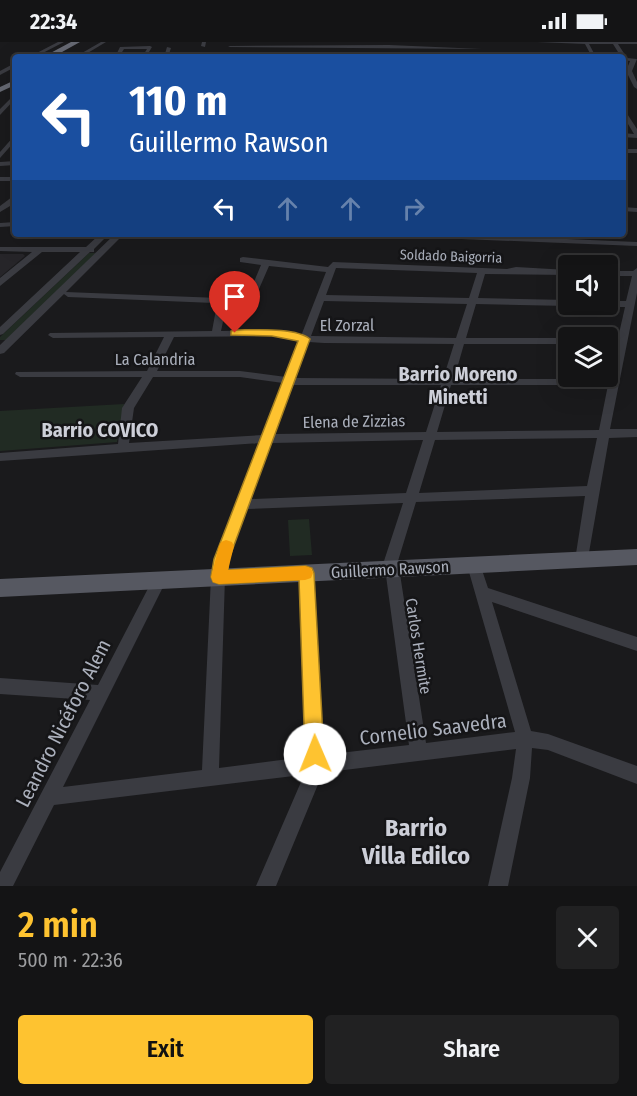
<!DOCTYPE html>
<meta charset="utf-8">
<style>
body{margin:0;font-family:"Fira Sans Condensed",sans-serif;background:#212122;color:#f1f3f6;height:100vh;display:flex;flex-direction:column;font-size:22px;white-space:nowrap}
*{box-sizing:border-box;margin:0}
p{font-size:20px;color:#9d9ea0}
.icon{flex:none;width:33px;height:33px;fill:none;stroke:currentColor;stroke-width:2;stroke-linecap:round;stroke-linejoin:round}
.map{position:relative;height:844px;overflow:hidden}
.panel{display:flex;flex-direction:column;background:#141415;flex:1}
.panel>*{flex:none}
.top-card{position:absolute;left:12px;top:12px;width:614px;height:183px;border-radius:6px;box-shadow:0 6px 24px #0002,0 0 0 2px #333334;background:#1a4fa0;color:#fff;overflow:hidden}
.buttons{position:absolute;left:558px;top:213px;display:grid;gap:12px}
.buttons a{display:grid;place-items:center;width:60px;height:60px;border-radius:6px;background:#141415;box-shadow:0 6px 24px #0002,0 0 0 2px #333334;font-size:30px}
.pin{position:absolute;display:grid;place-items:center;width:51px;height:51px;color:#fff;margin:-62px -26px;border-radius:50% 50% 50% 0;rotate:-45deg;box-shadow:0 0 6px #0007}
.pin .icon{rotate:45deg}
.me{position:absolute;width:66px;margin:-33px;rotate:359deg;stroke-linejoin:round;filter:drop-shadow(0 0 4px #0008)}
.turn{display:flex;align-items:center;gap:21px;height:126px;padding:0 18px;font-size:27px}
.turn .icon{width:78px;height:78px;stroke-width:2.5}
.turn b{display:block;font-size:42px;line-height:51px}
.lanes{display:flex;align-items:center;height:57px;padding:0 18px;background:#0003;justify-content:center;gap:30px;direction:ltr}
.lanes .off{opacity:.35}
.round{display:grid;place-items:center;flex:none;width:63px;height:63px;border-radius:6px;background:#212122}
.headline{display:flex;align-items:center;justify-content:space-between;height:102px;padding:0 18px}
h1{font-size:36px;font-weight:600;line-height:45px;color:#fec330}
.primary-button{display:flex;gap:12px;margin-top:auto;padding:12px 18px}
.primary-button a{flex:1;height:69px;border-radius:6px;background:#fec330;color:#111;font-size:24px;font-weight:600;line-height:69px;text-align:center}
.primary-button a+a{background:#212122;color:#f1f3f6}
.status{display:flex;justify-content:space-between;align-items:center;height:42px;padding:0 30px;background:#141415;direction:ltr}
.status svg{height:16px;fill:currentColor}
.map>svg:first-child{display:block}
</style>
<div class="status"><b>22:34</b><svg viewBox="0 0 49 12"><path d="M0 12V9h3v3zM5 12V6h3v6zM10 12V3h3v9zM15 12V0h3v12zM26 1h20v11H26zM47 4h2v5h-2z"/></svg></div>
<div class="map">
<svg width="637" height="844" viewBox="0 0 637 844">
<rect width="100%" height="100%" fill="#1a1a1c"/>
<path fill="#262529" d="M0,212H23L25,214L0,235Z"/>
<path fill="#212b23" d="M89,211H96L6,298H0V295Z
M124,362L117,400L0,409V369Z
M309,477L312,513L290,514L288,478Z"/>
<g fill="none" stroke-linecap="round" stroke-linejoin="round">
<path fill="#3a3b41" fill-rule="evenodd" d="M58,0H64L35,15H29Z
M101,0H106L81,15H75Z
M202,0H206L205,5L201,4Z
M537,0H637V2H618L627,16L637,17L632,29L637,40V47L634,45L626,29L630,19L623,18L613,2H589L596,15H592L585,2Z
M389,3L482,7L228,5L230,4Z
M150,4L152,5L146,15H142L147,7H124L119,15H115L120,5Z
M167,5L171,6L168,15H164Z
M296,12L385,15H173L175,14Z
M477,14H506L508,15H475Z
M15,21V25L0,33V29Z
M15,52V57L0,73V67Z
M622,64L637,87V96L622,95V91L634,92L622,72Z
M15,93V99L0,116V110Z
M622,107H637V111H622Z
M15,119V123L0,124V120Z
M0,135H15V139H0Z
M12,155H15V161L0,170V164Z
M622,165L637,166V170L622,169Z
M15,180V184L0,185V181Z
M100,192H109L94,207V210H90L3,292L0,293V285L80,210H42L0,244V236L32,210L0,209V205H86Z
M115,192H124L66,250L219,256L227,261L221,289L272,288L301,294L326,230L269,224L259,247L255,250L251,247L261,223L240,220V216L243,215L328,225L333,220L507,227L516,225L568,228V233L485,232L478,256L568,258V262H572L568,264L476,262L466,296H568V302H464L454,337H610L617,302H608V296H618L625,265H608L604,262H608V259H626L632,234H608V229H633L637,226V251L610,387H637V395L609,396L587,522L582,524L577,522L575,518L585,454L416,460L398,519L426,701L515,690L467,523L469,519L474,517L479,519L488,546L637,595V609L492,560L531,689L548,692L637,724V742L548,708L532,706L530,736L508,844H488L512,736L516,707L320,731L319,740L276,844H256L301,740L302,733L54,763L13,844H0V830L90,658L0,652V636L98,643L155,533L160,531L165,533L167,537L63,745L202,728L211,535L215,517L260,401L0,419V411L118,402L122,366L142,335H20L15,332L16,330L147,329L164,295L53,296L48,293L50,291L212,289L217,262L214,261L68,255L64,252L4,311L0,312V303ZM336,226L477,231L469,256L326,253ZM324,259L467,262L456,296L311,294ZM272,294L299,300L286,335L240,329H157L174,295ZM309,300L324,301L454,302L443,337L296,336ZM153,335H240L283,341L263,393L129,401L134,366ZM293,343H441L426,390L275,392ZM451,343H608L599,388L437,390ZM597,396L587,444L419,451L435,398ZM423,398L406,451L251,457L272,401ZM403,461L384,519L409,703L322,713L323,699L313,531L311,527L306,525L301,527L299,531L307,699L304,715L219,726L225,535L229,517L247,467Z
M384,192H448L637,200V204L388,194Z"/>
<path fill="#565861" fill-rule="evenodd" d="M637,507V523L0,555V537Z"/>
<path fill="#666973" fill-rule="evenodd" d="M71,0H80L53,15H43Z
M15,38V43L0,50V45Z"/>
</g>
<path fill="#fec330" stroke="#a57f1f" stroke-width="1.5" d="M235,288C254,288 296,285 310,297L229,517L228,528L306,524L312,526L314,531L324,712L321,719L315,722L308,719L305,712L299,538L219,542L213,540L211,535L214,517L298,299L272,294L231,293V289Z"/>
<path fill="#f59e0b" d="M226,498L232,500L234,504L228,528L305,524L311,526L313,531L311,536L305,538L219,542L213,540L211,535L219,504L221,500Z"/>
<g text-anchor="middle" stroke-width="5" stroke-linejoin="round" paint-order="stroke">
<g font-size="14" fill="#abb0bc" stroke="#151517">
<text transform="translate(451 214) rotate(2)" y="5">Soldado Baigorria</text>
</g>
<g font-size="16" fill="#abb0bc" stroke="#151517">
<text x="347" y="289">El Zorzal</text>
<text x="155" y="323">La Calandria</text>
<text transform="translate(354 379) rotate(-1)" y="6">Elena de Zizzias</text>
<text transform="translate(390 527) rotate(-3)" y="6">Guillermo Rawson</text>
<text transform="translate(419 604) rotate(81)" y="6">Carlos Hermite</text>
</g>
<g font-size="20" font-weight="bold" fill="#cdcfd8" stroke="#151517">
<text x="458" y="339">Barrio Moreno<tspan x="458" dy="23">Minetti</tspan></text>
<text x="100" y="395">Barrio COVICO</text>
</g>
<g font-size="20" fill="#abb0bc" stroke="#151517">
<text transform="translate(63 681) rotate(-63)" y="7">Leandro Nicéforo Alem</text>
<text transform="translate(433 687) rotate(-7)" y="7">Cornelio Saavedra</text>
</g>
<g font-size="24" font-weight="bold" fill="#cdcfd8" stroke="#151517">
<text x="416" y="794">Barrio<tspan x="416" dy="28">Villa Edilco</tspan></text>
</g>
</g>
</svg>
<div class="buttons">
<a><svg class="icon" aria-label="sound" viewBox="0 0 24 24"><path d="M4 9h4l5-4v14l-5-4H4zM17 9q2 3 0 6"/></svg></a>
<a><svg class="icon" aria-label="layers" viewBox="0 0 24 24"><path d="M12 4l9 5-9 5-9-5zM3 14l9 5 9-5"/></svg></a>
</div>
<div class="pin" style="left:235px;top:291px;background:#d93025"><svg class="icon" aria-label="arrive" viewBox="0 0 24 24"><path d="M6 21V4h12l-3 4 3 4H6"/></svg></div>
<svg class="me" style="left:315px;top:712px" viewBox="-20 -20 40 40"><circle r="19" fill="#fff"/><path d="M0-13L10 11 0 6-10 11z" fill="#fec330"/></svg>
<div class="top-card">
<div class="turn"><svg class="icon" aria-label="left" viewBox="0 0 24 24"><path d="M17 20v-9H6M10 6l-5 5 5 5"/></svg><div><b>110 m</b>Guillermo Rawson</div></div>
<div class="lanes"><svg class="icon" aria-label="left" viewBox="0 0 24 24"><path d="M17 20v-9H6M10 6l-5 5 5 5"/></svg><svg class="icon off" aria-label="ahead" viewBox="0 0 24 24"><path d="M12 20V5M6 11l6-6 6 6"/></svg><svg class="icon off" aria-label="ahead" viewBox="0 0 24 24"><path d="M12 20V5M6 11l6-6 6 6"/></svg><svg class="icon off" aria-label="right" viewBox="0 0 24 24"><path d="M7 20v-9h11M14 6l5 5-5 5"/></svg></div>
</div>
</div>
<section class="panel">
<div class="headline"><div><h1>2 min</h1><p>500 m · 22:36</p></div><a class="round"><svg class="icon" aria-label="close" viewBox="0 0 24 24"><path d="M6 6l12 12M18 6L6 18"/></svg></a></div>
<div class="primary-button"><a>Exit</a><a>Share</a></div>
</section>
